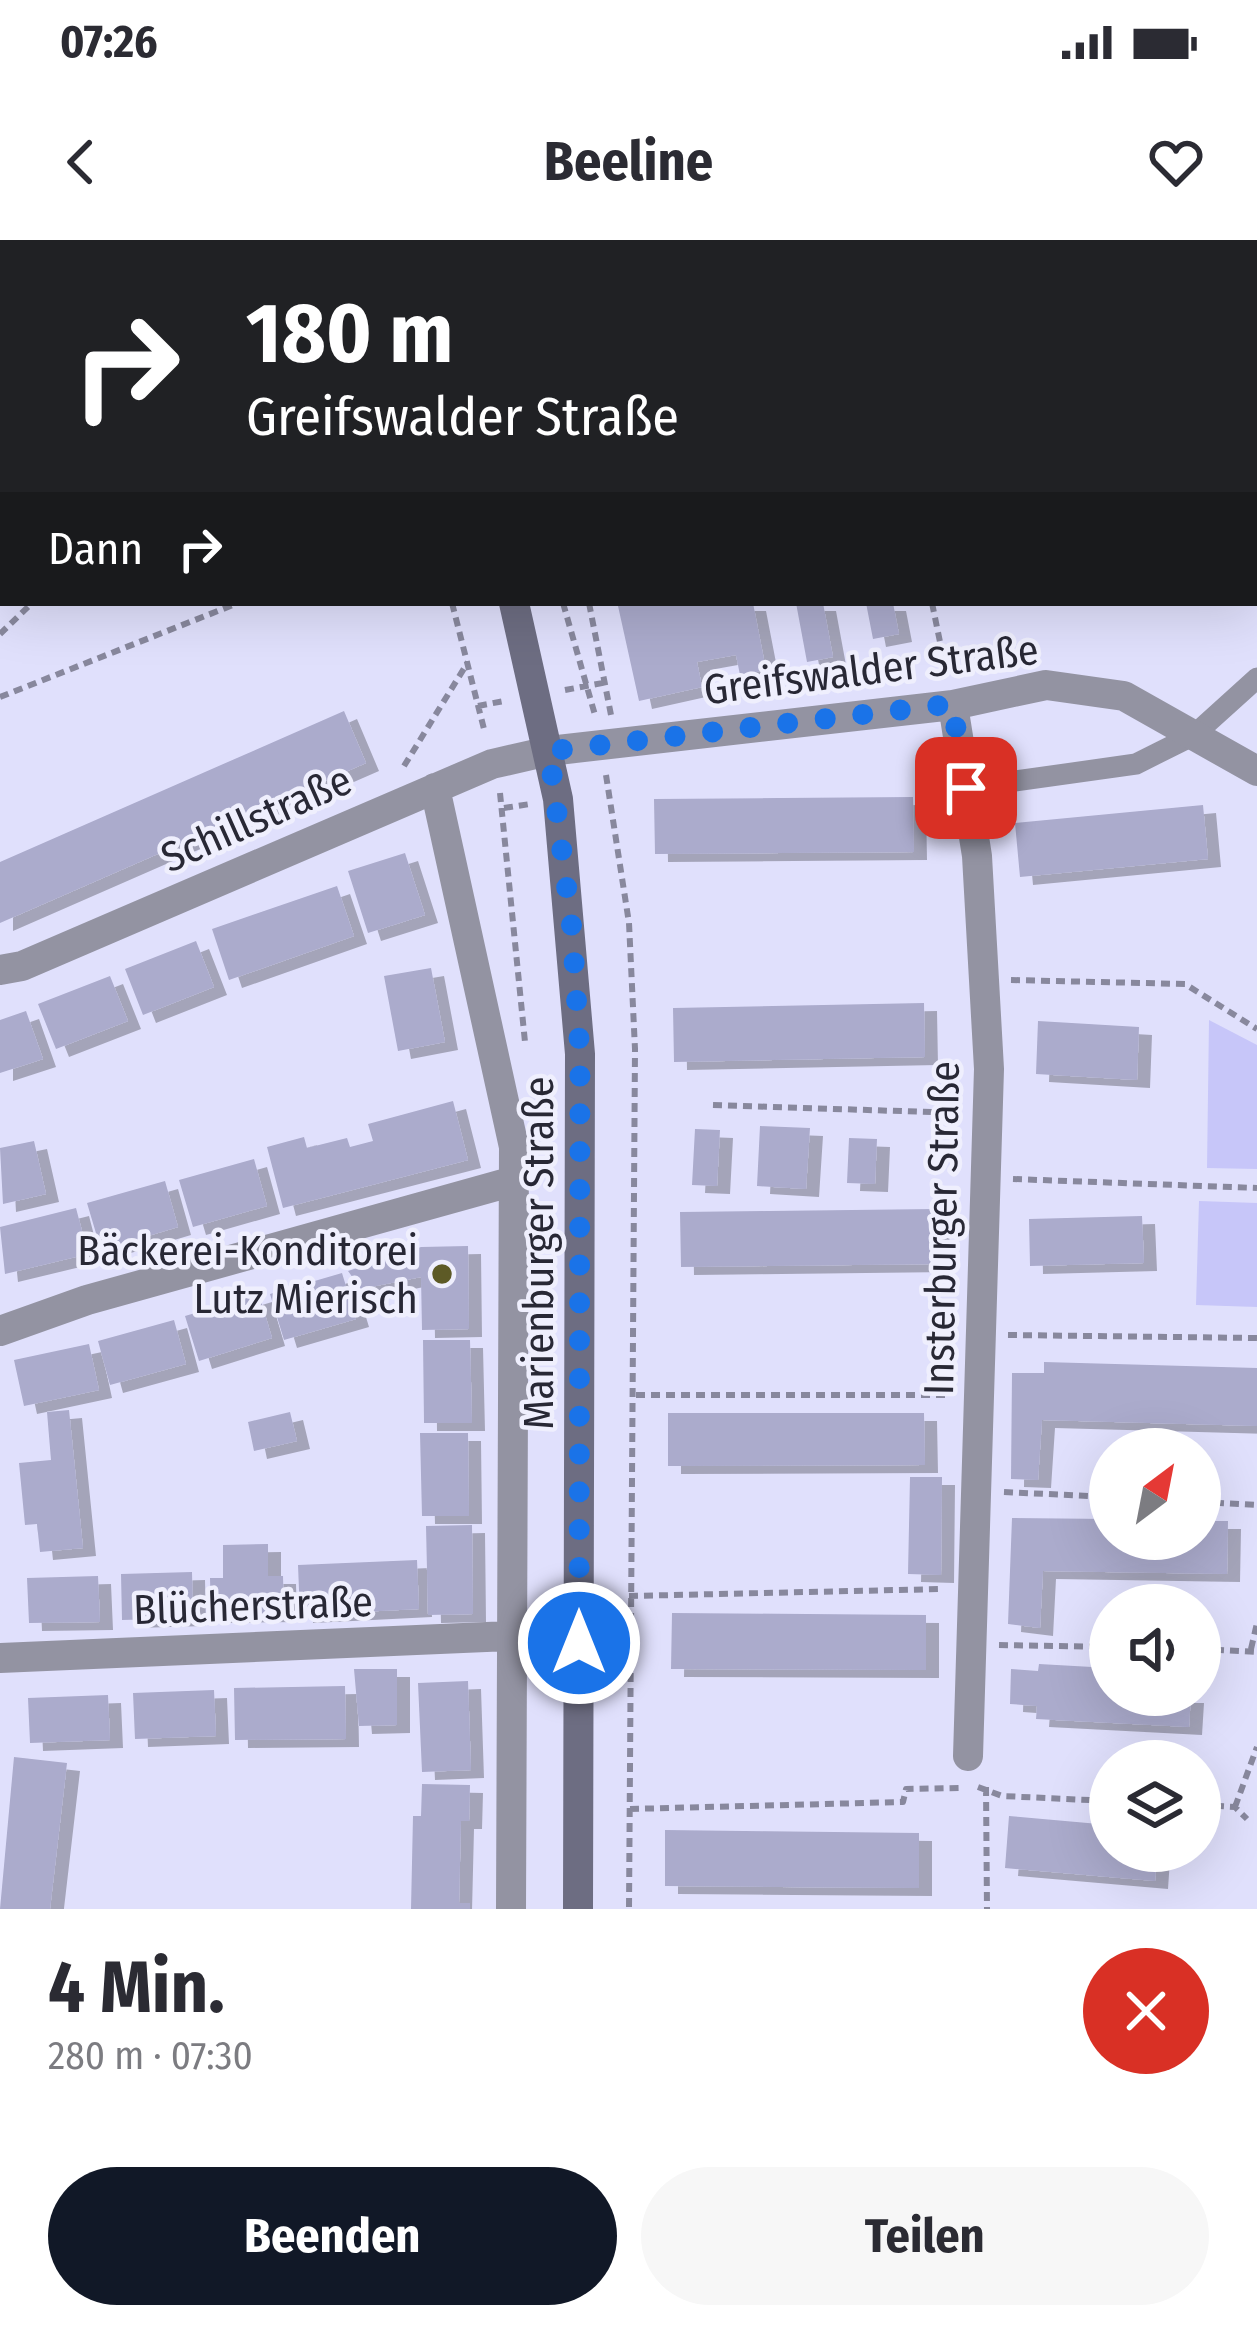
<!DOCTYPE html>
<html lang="de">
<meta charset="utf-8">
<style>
body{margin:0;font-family:"Fira Sans Condensed",sans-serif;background:#f7f7f7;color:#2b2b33;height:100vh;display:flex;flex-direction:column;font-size:45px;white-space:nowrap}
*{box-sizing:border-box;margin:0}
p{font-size:39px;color:#7c7c81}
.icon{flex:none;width:66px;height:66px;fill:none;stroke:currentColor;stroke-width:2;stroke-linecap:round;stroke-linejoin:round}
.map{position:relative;height:1669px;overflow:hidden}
.drawer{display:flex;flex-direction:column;background:#fff;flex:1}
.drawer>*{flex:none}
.guide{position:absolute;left:0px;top:0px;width:1257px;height:366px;box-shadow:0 12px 48px #0002;background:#202124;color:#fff;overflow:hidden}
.needle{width:78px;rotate:32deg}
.fabs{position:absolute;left:1089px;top:1188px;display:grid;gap:24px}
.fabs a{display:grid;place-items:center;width:132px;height:132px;border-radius:50%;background:#fff;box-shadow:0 12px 48px #0002;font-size:60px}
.pin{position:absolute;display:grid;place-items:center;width:102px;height:102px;color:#fff;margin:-51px;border-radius:24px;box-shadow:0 6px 18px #0006}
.me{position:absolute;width:132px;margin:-66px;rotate:0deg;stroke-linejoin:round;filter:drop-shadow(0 0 9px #0008)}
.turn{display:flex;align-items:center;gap:42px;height:252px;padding:0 48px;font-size:54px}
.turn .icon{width:156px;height:156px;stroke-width:2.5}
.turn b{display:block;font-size:84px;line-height:102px}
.then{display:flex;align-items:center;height:114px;padding:0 48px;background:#0003;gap:24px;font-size:45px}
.round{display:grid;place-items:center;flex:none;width:126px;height:126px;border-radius:63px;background:#f7f7f7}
.overview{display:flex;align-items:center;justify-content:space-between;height:204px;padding:0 48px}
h1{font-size:72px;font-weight:700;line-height:90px}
.cta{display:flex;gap:24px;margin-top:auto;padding:24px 48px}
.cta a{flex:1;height:138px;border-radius:72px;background:#111827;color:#fff;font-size:48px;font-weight:700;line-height:138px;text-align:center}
.cta a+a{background:#f7f7f7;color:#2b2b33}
.status{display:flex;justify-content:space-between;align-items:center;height:84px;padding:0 60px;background:#fff;direction:ltr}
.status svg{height:33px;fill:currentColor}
header{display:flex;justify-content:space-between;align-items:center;height:156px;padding:0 48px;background:#fff;font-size:54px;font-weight:700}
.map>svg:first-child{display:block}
</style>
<div class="status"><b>07:26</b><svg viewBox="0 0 49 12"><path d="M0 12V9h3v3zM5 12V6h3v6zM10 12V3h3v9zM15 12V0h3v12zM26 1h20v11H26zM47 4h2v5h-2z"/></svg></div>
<header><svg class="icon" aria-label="back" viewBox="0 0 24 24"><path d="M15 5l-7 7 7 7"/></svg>Beeline<svg class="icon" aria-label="heart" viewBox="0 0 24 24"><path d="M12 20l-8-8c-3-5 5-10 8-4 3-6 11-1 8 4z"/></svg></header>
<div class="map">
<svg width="1257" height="1669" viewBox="0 0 1257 1669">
<defs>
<filter id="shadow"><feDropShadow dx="13" dy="8" stdDeviation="0" flood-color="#0004"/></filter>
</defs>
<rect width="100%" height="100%" fill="#e0e0fc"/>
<path fill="#c7c6f9" d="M1209,780L1257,805V929L1207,928Z
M1199,961L1257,963V1067L1196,1065Z"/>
<path fill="#ababcc" filter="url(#shadow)" d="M630,363H753L766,430L740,435L736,415L697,422L702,447L639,461L618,366Z
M796,363H823L833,417L807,422Z
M866,363H893L899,394L873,399Z
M344,471L366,523L0,683V622Z
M913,557L914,612L655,614L654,559Z
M1203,565L1208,619L1020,637L1015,583Z
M405,613L425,675L368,693L348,631Z
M337,646L354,696L229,740L212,689Z
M196,701L214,747L143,775L125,729Z
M431,728L445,802L398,811L384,736Z
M110,736L128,781L56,809L38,764Z
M924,763L925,817L674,822L673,768Z
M26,771L43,819L0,833V780Z
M1038,781L1139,787L1137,840L1036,834Z
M453,861L468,920L283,968L267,907L304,897L307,908L347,898L350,907L373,901L368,884Z
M760,886L810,888L806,949L757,946Z
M695,889L720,890L717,946L692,945Z
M849,898L877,899L875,944L847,943Z
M34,901L46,954L3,964L0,908Z
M254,919L267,966L193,987L179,940Z
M165,941L178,987L101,1010L87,963Z
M76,968L88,1014L5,1034L0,987Z
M936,969L937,1024L681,1027L680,972Z
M1142,976L1144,1023L1030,1026L1029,979Z
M468,1006L469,1089L422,1090L421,1037L361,1049L348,1031L421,1007Z
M342,1033L356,1079L284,1100L270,1054Z
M259,1054L272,1098L199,1121L185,1076Z
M174,1080L186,1124L110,1145L98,1101Z
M423,1100H470L472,1183H424Z
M89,1104L99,1150L24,1166L14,1120Z
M1044,1122L1257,1128V1186L1042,1180L1038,1240L1011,1239L1012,1133H1044Z
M69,1170L83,1308L40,1312L37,1284L25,1285L19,1223L51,1220L47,1172Z
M290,1172L297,1201L254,1211L248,1182Z
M668,1173H924L925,1225L668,1226Z
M420,1193H468L469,1276H422Z
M910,1237H942L941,1335L908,1334Z
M1012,1278L1110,1279V1299H1200V1281H1228L1227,1334L1043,1331L1040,1388L1008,1384Z
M472,1285L473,1374L428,1375L426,1286Z
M268,1304V1336H283L284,1374L211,1375L210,1338H223V1305Z
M417,1320L419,1369L300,1375L298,1325Z
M192,1332L193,1378L122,1380L121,1334Z
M98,1336L100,1382L29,1383L27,1338Z
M672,1373L926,1375V1430L671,1429Z
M1039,1424L1110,1428V1455H1191L1189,1487L1036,1479L1037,1466L1010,1464L1011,1429L1038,1431Z
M354,1429H397V1485L359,1486Z
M468,1441L471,1530L422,1532L418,1443Z
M345,1446L346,1499L235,1500L234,1448Z
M214,1450L216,1496L135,1499L133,1453Z
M108,1455L110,1500L30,1503L28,1458Z
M14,1517L67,1523L50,1669H0Z
M422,1544L470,1545L469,1581H461L459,1663H470V1669H411L413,1576H421Z
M1009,1576L1110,1585V1611H1157L1155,1641L1005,1628Z
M665,1590L919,1593V1648L665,1646Z"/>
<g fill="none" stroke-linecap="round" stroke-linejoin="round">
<path stroke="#88889d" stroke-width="6" stroke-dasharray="9 6" stroke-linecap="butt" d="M143,0L145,3
M344,0L345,3
M441,0L442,3
M475,0L476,3
M251,3L253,0
M465,3L471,0
M1076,3L1077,0
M1254,16H1257
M0,100L3,95
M452,363L485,493
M563,363L595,475
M589,363L611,475
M932,363L947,436
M0,394L32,363
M565,450L608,442
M0,457L238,363
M478,466L504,461
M404,526L468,422
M606,535L629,683L635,809L629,1669
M500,553L525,802
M504,568L530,564
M1011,740L1185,744L1257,789
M713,865L960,873
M1013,939L1257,948
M1008,1095L1257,1098
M636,1155H951
M1004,1252L1110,1257
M1200,1262L1257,1265
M629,1356L943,1349
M999,1405L1110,1407
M1200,1409L1257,1412
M1251,1409L1257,1383
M978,1547L1002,1556L1110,1561
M986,1547L987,1669
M1200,1565L1235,1567L1247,1579
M1235,1567L1257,1507
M630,1569L903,1562L906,1549L959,1548"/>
<path stroke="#9393a2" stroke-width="21" d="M966,548L1136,524L1194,495L1257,438"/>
<path stroke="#9393a2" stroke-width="30" d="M89,0L90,3
M809,0L810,3
M953,465L977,616L989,829L968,1516
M435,548L514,907L511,1669
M0,730L22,726L492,524L549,511L953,465L1046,445L1124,456L1257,531
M0,1091L87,1060L514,941
M0,1418L510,1396"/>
<path stroke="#6d6d82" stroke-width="30" d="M390,0L392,3
M514,363L558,559L580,814L578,1669"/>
</g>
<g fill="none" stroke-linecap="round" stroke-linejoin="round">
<path stroke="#1a73e8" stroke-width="21" stroke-dasharray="0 37.8" d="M579,1403L580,814L572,689L549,511L952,464L966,548"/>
</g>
<circle fill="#5d5a26" stroke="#efeffd" stroke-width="4.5" cx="442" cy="1034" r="12"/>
<g text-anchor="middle" stroke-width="9" stroke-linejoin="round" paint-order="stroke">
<g font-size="42" fill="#282835" stroke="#efeffd">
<text transform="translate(871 429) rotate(-7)" y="15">Greifswalder Straße</text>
<text transform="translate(256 578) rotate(-24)" y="15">Schillstraße</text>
<text transform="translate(941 988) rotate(-89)" y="15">Insterburger Straße</text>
<text transform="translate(538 1013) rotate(-90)" y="15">Marienburger Straße</text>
<text transform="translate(253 1365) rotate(-2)" y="15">Blücherstraße</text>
</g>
<g font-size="42" fill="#282835" stroke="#efeffd" text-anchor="end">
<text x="418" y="1025">Bäckerei-Konditorei<tspan x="418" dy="48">Lutz Mierisch</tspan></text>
</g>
</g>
</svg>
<div class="fabs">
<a><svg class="needle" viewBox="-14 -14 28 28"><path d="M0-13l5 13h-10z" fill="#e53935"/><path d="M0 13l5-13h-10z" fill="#7c7c81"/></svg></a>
<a><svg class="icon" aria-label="sound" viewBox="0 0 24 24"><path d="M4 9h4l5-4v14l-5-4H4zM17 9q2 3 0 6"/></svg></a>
<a><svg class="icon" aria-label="layers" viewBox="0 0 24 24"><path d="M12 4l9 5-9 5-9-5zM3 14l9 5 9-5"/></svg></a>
</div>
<div class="pin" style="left:966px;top:548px;background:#d93025"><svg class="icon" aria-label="arrive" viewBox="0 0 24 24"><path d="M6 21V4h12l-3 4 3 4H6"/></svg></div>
<svg class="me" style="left:579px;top:1403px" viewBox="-20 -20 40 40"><circle r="17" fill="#1a73e8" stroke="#fff" stroke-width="3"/><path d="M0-11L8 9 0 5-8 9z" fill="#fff"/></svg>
<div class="guide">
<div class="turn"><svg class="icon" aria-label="right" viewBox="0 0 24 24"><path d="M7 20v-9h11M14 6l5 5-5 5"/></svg><div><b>180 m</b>Greifswalder Straße</div></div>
<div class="then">Dann<svg class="icon" aria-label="right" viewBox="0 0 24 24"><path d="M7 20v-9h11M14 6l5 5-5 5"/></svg></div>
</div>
</div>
<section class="drawer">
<div class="overview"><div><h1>4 Min.</h1><p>280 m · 07:30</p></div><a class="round" style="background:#d93025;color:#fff"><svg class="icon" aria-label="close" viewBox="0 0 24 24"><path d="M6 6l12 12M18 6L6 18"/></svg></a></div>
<div class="cta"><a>Beenden</a><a>Teilen</a></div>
</section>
